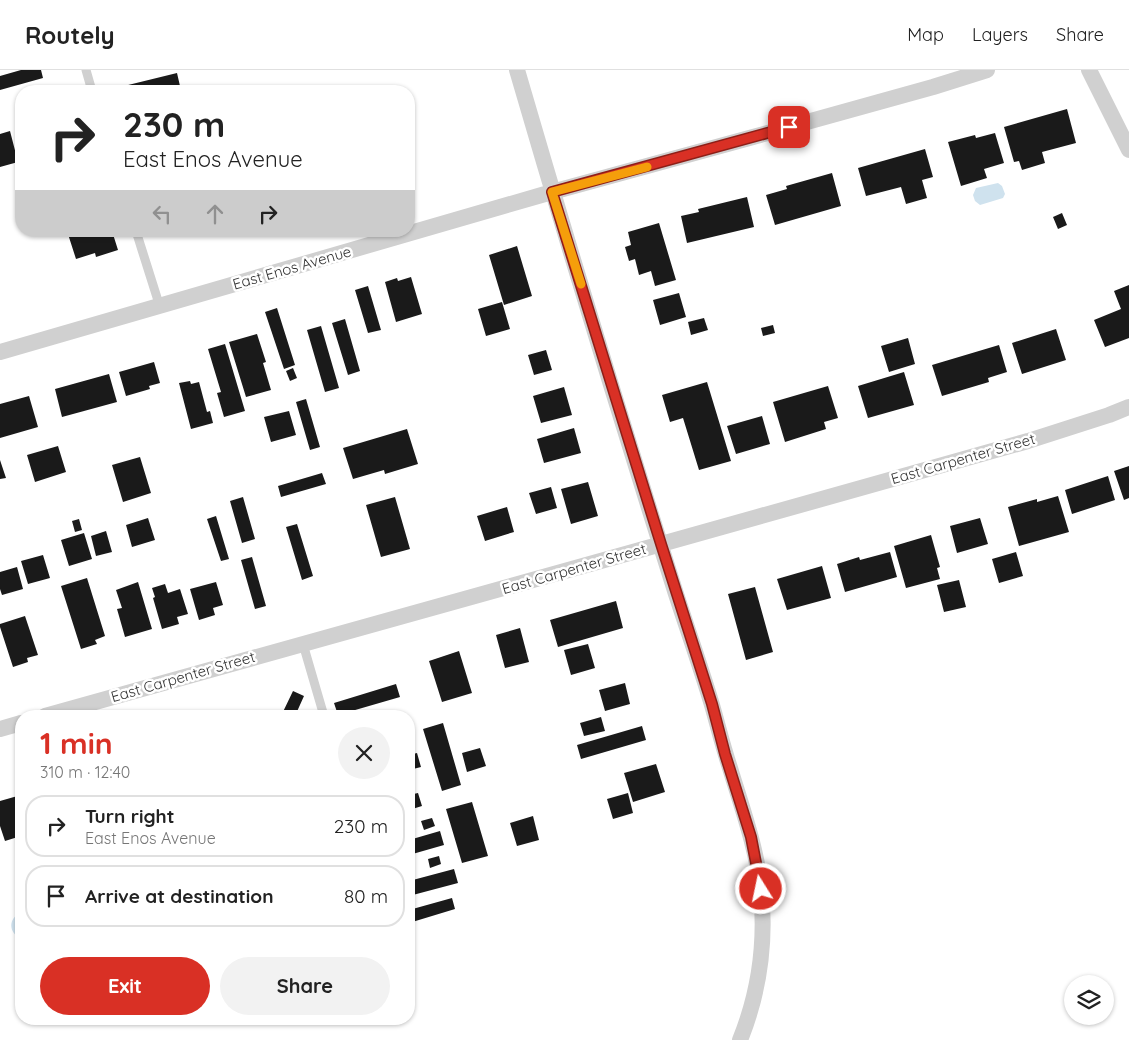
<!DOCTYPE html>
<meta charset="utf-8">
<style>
body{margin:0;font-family:Quicksand,sans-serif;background:#f2f2f2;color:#222;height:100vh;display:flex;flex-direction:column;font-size:19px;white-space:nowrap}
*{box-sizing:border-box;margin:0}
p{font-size:16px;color:#767676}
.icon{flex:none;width:28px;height:28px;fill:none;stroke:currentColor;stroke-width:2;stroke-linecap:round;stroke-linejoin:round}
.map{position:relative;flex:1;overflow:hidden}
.drawer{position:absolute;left:15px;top:640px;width:400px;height:315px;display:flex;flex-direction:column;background:#fff;border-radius:20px;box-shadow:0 1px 4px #0004}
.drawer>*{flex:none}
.guide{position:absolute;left:15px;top:15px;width:400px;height:152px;border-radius:20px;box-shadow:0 1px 4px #0004;background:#fff;color:#222;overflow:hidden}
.tools{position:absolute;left:1064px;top:905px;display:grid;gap:10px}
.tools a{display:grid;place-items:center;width:50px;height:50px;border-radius:50%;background:#fff;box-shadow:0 1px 4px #0004;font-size:25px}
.pin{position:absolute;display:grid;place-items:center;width:42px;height:42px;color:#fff;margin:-21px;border-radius:10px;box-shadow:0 2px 8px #0006}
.me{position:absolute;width:55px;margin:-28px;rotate:350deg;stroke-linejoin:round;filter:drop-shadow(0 0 4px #0008)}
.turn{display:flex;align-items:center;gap:18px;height:105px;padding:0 25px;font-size:22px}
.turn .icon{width:65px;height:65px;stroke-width:2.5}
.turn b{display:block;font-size:35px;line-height:42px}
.lanes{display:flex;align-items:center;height:48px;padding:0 25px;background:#0003;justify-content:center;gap:25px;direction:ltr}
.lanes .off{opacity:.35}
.round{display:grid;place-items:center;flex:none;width:52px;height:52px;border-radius:26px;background:#f2f2f2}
.overview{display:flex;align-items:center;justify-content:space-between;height:85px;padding:0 25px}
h1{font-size:30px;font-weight:800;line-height:38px;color:#d93025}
.primary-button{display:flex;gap:10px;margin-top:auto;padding:10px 25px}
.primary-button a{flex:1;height:58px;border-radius:30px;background:#d93025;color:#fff;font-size:20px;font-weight:800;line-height:58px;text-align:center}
.primary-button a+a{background:#f2f2f2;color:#222}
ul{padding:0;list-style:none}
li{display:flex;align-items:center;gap:15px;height:62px;margin:0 10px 8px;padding:0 15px;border:2px solid #e0e0e0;border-radius:20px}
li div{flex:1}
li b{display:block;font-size:19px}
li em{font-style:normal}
header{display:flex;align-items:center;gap:30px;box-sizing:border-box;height:70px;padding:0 25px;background:#fff;border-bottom:1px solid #e0e0e0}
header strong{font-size:24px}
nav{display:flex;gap:28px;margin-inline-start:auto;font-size:18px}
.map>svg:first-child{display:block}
</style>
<header>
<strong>Routely</strong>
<nav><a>Map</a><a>Layers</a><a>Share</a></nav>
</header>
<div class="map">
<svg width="1129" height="970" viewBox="0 0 1129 970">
<rect width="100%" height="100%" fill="#fff"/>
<path fill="#cfe2ee" d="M998,113L1002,116L1005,124L1003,128L980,135L975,131L973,125L976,118Z
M21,842V869C8,862 8,849 21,842Z"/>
<path fill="#1a1a1a" d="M21,0H41L43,8L0,20V6Z
M177,3L180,16L158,21H121L120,17Z
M1067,39L1076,73L1042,82L1045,93L1022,100L1019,91L1014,92L1004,57Z
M10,61L18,92L0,97V64Z
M995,63L1004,93L984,99L987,108L961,116L948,72L975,65L976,68Z
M925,79L933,107L922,110L927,128L906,134L901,117L866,126L858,98Z
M832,103L841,136L775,155L766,125L787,119L786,116Z
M747,127L754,157L687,173L681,146L699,142L698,139Z
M1062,143L1067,155L1058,159L1053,147Z
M659,153L676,210L655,216L651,201L639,205L635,189L629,191L625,177L631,175L628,162Z
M67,161H112L118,180L96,187L95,183L76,189Z
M517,176L532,226L504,235L489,185Z
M411,207L422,244L396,252L385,212L397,208L398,211Z
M1129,215V268L1105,277L1094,250L1121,239L1114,221Z
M368,216L381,260L368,263L355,220Z
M679,223L686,247L660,255L653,230Z
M502,232L510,259L486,266L478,239Z
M277,238L295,295L284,299L265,242Z
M704,248L708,260L691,265L688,252Z
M345,249L360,301L348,305L332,253Z
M773,255L775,263L763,266L761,258Z
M321,256L339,318L325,322L307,260Z
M1056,259L1066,290L1022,304L1012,273Z
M257,264L266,292L263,293L271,320L246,327L229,272Z
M908,268L915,294L889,302L881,276Z
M225,274L245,341L224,347L217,323L221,322L208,279Z
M999,275L1007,302L988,308L989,312L942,326L932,295Z
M546,280L552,300L534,305L528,285Z
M154,292L160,313L149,316L150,319L126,326L119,302Z
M293,298L297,308L290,311L286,301Z
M904,302L914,335L868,348L858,316Z
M109,304L117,332L62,347L55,319Z
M190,311L191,314L199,312L207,342L210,341L213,353L191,359L179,313Z
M707,312L731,391L699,400L683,348L670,352L662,325Z
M828,316L838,348L824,352L826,359L785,372L773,332Z
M564,317L572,345L541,353L533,326Z
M29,326L38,357L0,368V334Z
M306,329L320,377L310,380L296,332Z
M289,341L296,365L271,372L264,347Z
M762,346L770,374L736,384L727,356Z
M574,358L581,383L544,393L537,369Z
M407,359L418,394L385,404L384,400L353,409L343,378Z
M58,376L66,402L35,412L27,385Z
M140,387L151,423L123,432L112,395Z
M0,390L6,408L0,409Z
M1129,396V428L1124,430L1114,401Z
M322,403L326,414L281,427L278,416Z
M1108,406L1115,430L1072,444L1065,420Z
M588,412L598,446L571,454L561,419Z
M551,417L557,438L536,444L529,423Z
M1058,426L1069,462L1019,476L1008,437L1037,429V432Z
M243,427L255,469L242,473L230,431Z
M395,427L410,479L381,487L366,435Z
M507,437L514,462L485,471L477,446Z
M216,446L229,489L221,491L207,449Z
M148,448L155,470L132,477L126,455Z
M980,448L988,474L957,483L950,456Z
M79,449L82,460L75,462L72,451Z
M297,454L313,506L302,510L286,457Z
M106,461L112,482L96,486L91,466Z
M84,463L92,489L69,496L61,470Z
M931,465L940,497L937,498L940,509L906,518L894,476Z
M890,482L897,507L845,522L837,494L859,487L860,490Z
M1016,482L1023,506L999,513L992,489Z
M43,485L50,508L28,514L21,491Z
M252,487L266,536L255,539L241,490Z
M822,496L831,528L787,540L777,509Z
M17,497L23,519L2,525L0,519V502Z
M87,508L105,566L95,570L97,574L81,579L61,516Z
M959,510L966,537L944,542L937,515Z
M138,512L152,559L125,567L117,539L122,538L116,520Z
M216,512L223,535L213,538L215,545L199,550L190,519Z
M165,514L168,523L180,519L188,544L177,547L179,554L162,559L153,528L155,527L152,518Z
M755,517L773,582L746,590L728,524Z
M616,531L623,558L558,577L550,550Z
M25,546L38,585L27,588L28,592L13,597L0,557V554Z
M520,558L529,592L505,598L496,565Z
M588,574L595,598L571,605L564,580Z
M459,581L472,623L442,632L429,591Z
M625,613L630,634L605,641L599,620Z
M396,614L400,627L338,645L334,633Z
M293,621L304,626L295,646H281Z
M601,647L605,661L584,666L580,653Z
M443,653L461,715L442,721L423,659Z
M642,656L646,670L581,689L577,675Z
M480,678L486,696L467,702L462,683Z
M417,683L421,697L409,700V685Z
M656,694L665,722L633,732L624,703Z
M418,723L422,736L409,740V725Z
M628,723L633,743L613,749L607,729Z
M21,725V766L5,771L0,756V731Z
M472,732L488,786L462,793L446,739Z
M533,746L539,770L517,776L510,753Z
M432,748L435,756L424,760L421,751Z
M440,761L444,775L409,785V770Z
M439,786L441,794L430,798L428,789Z
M454,799L458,813L409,826V811Z
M452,828L455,839L409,853V840Z"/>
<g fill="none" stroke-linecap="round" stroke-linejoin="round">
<path stroke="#d0d0d0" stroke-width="9" d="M86,0L92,21
M136,161L160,237
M303,574L324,646"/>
<path stroke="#d0d0d0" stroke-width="16" d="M517,0C568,175 621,350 676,524C688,561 701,598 712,635C718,656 723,677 730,698C742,738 757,779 761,821C766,871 759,923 740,970
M1089,0L1129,80
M0,282L552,122L753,67L933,17L987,0
M45,646L640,480L1028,371L1109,345L1129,337
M0,659L21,653"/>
</g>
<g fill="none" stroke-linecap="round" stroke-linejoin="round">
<g stroke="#8d1f18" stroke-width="12">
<path id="route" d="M761,819L751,767L725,684L712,634L661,474L552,122L789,57"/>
</g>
<use href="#route" stroke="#d93025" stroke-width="9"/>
<path stroke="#f59e0b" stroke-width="9" d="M581,214L552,122L647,97"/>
</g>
<g text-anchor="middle" stroke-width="5" stroke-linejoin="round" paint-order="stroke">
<g font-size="15" fill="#333" stroke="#fff">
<text transform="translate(292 198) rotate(-16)" y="5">East Enos Avenue</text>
<text transform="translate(963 389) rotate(-16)" y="5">East Carpenter Street</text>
<text transform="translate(574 499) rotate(-16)" y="5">East Carpenter Street</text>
<text transform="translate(183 607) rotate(-16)" y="5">East Carpenter Street</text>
</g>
</g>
</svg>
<div class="tools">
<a><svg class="icon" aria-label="layers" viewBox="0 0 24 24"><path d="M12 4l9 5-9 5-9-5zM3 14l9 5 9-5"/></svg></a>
</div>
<div class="pin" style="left:789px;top:57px;background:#d93025"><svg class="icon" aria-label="arrive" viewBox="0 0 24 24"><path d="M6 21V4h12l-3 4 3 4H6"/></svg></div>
<svg class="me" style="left:761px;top:819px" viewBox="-20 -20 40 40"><circle r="17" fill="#d93025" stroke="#fff" stroke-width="3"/><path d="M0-11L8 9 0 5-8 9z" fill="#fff"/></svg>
<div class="guide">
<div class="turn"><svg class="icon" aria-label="right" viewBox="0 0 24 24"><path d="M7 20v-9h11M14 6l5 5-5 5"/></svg><div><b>230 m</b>East Enos Avenue</div></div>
<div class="lanes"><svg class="icon off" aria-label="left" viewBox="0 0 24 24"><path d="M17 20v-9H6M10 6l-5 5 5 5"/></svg><svg class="icon off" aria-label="ahead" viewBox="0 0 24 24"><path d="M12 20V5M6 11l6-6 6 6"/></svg><svg class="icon" aria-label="right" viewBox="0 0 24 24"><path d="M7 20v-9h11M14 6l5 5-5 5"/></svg></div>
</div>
<section class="drawer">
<div class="overview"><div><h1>1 min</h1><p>310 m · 12:40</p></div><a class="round"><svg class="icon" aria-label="close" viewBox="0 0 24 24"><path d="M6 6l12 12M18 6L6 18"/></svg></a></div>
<ul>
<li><svg class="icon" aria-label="right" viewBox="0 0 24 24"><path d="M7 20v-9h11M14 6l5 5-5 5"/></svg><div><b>Turn right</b><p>East Enos Avenue</p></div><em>230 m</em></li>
<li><svg class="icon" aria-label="arrive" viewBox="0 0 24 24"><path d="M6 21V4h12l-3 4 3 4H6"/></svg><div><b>Arrive at destination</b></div><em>80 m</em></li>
</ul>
<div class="primary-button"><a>Exit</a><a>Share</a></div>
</section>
</div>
